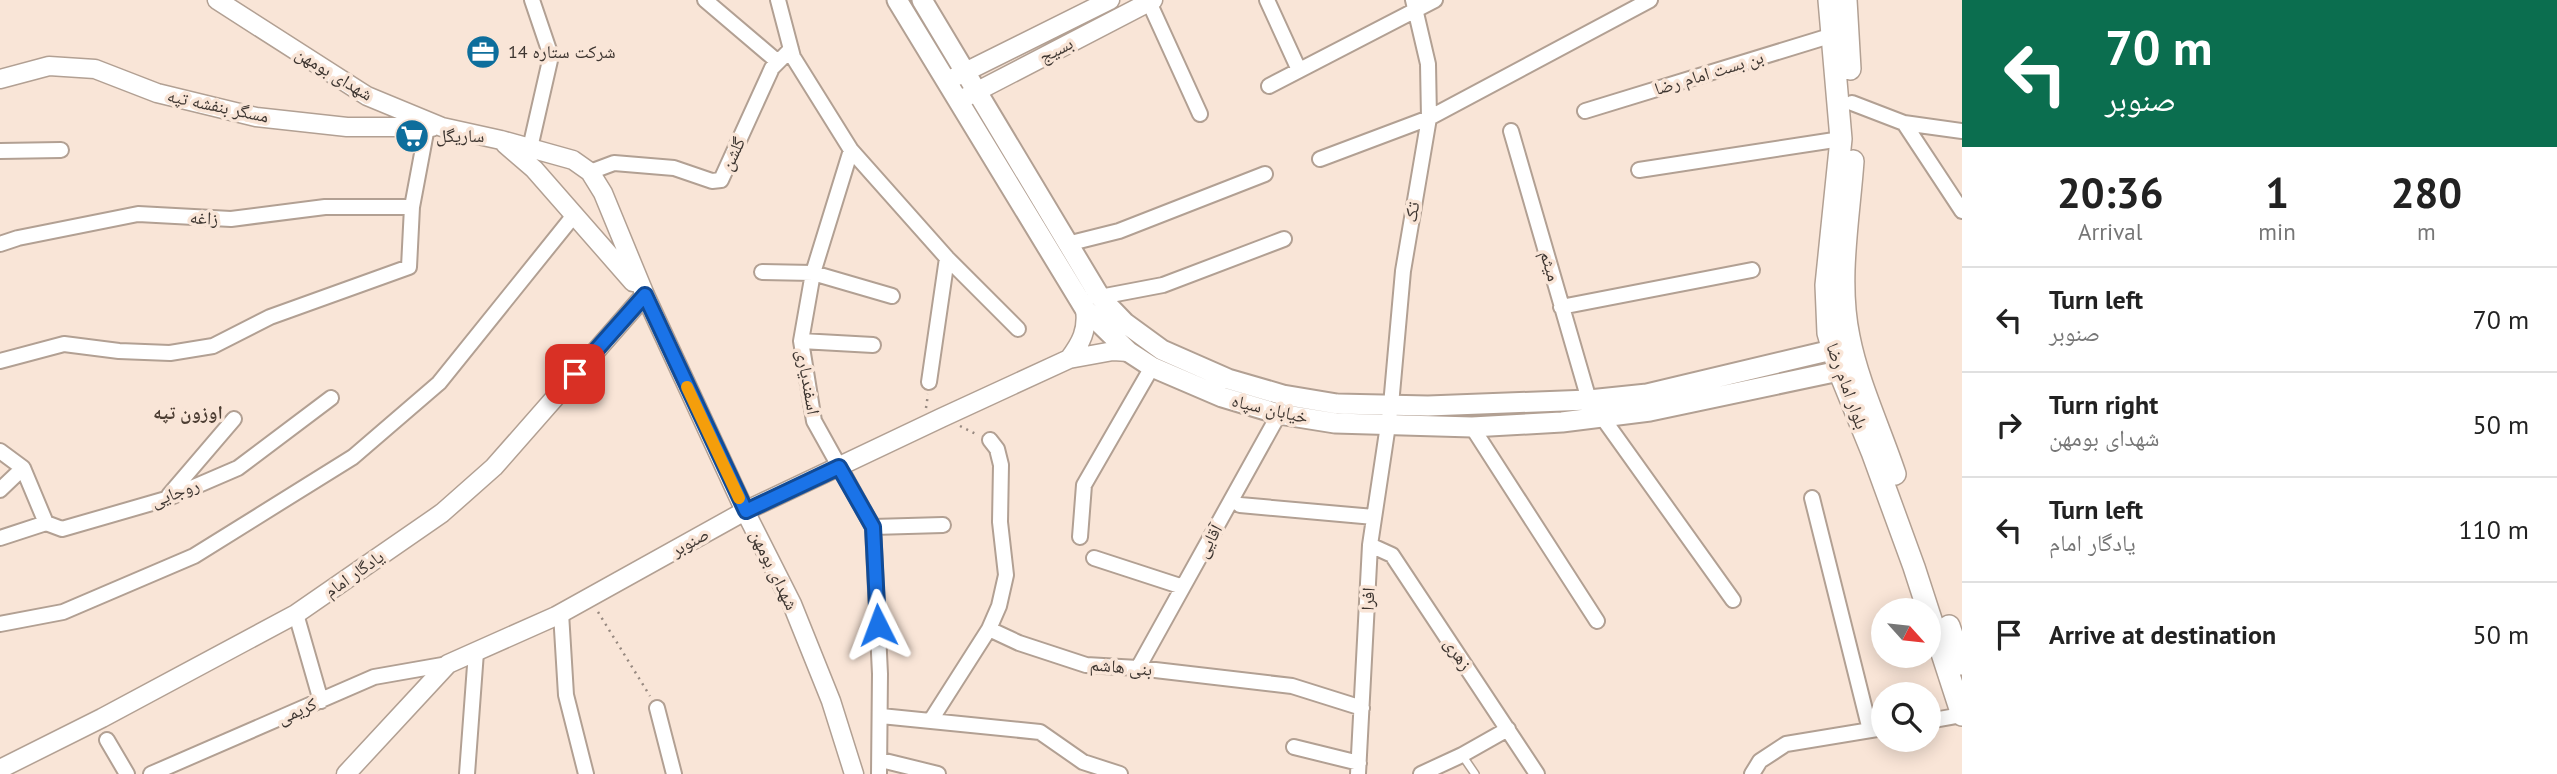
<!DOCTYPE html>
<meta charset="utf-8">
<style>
body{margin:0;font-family:"PT Sans","Noto Naskh Arabic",sans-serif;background:#f2f2f2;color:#222;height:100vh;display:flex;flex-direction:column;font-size:26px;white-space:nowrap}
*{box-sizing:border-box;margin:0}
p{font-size:23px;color:#767676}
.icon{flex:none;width:38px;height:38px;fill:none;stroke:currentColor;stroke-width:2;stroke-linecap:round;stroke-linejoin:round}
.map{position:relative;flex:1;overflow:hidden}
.panel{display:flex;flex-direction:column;background:#fff;width:595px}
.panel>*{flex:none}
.top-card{background:#0b6e4f;color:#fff;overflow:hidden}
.needle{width:46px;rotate:117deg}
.controls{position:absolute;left:1871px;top:598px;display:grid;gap:14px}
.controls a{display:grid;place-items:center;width:70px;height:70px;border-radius:50%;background:#fff;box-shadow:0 4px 18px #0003;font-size:35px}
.pin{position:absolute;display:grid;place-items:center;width:60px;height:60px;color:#fff;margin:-30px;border-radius:14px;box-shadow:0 4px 10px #0006}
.me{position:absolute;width:77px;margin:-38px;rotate:357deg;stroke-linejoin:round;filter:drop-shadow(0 0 5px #0008)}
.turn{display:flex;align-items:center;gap:24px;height:147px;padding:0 28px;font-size:32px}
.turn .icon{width:91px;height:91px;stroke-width:2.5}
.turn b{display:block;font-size:49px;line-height:60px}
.eta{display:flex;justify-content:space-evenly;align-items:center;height:119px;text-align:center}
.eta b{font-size:42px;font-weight:600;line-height:49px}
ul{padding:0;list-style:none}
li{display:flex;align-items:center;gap:21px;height:105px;padding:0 28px;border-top:2px solid #e0e0e0}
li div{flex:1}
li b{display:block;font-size:26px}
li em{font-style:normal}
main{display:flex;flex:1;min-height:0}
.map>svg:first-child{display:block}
</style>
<main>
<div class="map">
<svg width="1962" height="774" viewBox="0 0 1962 774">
<rect width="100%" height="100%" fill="#f9e5d7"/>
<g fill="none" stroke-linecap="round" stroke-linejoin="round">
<g stroke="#b2a093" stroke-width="10">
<path id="service" d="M1462,755L1475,774"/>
</g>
<g stroke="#b2a093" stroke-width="18">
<path id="minor" d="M705,0L778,62
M778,0L793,57L851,150L813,273L801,341L814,421L873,527L880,674L879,774
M1267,0L1299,70
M1149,2L1200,114
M1269,86L1435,0
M1852,103L1904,123L1962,211
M1585,111L1833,35
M1904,123L1962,131
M1511,131L1589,400
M530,148L551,56L532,0
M851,150L947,258L1018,329
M0,151L61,150
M1320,159L1429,118L1650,0
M1639,170L1841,139
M590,172L614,163L674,168L712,181L721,180L772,68L791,49
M0,244L18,238L138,214L231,219L325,207H412
M1067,244L1119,231L1265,174
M762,272L813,273L892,296
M1100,297L1163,285L1284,239
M1561,307L1752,270
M801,341L873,345
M0,361L64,344L119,351L170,353L213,346L270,317L409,267L412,207L427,127
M929,382L947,258
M1602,417L1733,600
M1472,427L1597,621
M0,451L23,468
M23,468L46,523
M0,490L23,468
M169,495L234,419
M1812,498L1870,730
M1240,505L1374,517
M873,527L943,525
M1080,537L1084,485L1152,367
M0,538L46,523L62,529L166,499L238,468L331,398
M1370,545L1392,555L1537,774
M1094,558L1183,587
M561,613L566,695L586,774
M296,614L321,701
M0,624L63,612L194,556L353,457L439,383L575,214
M989,629L999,606L1006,575L1000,522L1001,465L997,449L990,440
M1138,668L1279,414
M657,708L674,774
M881,716L1040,732L1083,762L1120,774
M931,720L989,629L1019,643L1086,665L1138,668L1292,686L1362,708
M1928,721L1962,715
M107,740L127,774
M1294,747L1359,763
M881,760L938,774
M151,774L374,677L448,664
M467,774L476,652
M1358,774L1370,545L1391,405L1403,271L1429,118L1428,64L1413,0
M1421,774L1462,755L1508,729
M1752,774L1760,761L1786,744L1883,728"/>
</g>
<g stroke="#b2a093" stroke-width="21">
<path id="tertiary" d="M217,0L367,96L442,127L501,140L573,160L590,172L603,193L645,295L745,511L792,604L831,701L854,774
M0,79L49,66L95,69L157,93L256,117L347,127H432
M947,81L1110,0
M966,97L1153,0
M505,144L534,169L633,282
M1069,359C1081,343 1088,330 1085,309
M0,769L102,718L296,614L442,513L494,467L645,295
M346,774L448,664L556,616L745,511L941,418L1069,359L1113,351L1129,352"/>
</g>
<g stroke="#b2a093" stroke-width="23">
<path id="secondary" d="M897,0L1085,309L1129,352L1152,367L1222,397L1279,414L1335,423L1472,427L1562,422L1650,411L1839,371
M922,0L1100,297L1125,323L1162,350L1228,379L1283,395L1337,404L1428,406L1589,400L1647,394L1832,350"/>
</g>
<g stroke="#b2a093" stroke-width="24">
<path id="primary" d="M1829,0L1841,139L1826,285L1828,333L1839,371L1872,452L1914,567L1962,715
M1846,0L1850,69
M1853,161C1849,218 1837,280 1849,337C1858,383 1880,429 1895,474
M1949,626L1962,664"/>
</g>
<path stroke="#978980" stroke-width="2.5" stroke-dasharray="2 5" stroke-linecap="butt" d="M926,408L928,394
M960,426L976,434
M598,612L650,696"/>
<use href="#service" stroke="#fff" stroke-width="7"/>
<use href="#minor" stroke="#fff" stroke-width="14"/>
<use href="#tertiary" stroke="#fff" stroke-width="18"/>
<use href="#secondary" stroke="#fff" stroke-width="19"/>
<use href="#primary" stroke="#fff" stroke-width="21"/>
</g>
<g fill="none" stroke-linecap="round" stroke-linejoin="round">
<g stroke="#114b97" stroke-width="18">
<path id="route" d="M575,374L645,295L746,511L839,467L873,527L878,625"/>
</g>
<use href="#route" stroke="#1a73e8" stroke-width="12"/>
<path stroke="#f59e0b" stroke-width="12" d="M687,387L739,498"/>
</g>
<defs>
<g id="office-disc" transform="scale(1.75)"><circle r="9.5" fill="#0e6e9c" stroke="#f9e5d7"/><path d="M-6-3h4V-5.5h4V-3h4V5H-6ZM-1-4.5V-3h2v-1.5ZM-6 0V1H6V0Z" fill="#fff"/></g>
<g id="supermarket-disc" transform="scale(1.75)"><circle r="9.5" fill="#0e6e9c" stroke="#f9e5d7"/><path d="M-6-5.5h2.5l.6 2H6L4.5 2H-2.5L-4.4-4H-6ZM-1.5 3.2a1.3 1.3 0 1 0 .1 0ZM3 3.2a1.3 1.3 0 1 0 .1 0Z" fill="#fff"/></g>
</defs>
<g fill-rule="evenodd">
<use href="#office-disc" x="483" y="52"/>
<use href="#supermarket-disc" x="412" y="136"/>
</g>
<g text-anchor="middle" stroke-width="7" stroke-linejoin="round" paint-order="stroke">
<g font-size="18" fill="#3d3530" stroke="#f9e5d7">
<text transform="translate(1056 50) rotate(-27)" y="6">بسیج</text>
<text transform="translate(1709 73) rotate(-17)" y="6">بن بست امام رضا</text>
<text transform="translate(334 74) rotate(31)" y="6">شهدای بومهن</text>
<text transform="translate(218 106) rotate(12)" y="6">مسگر بنفشه تپه</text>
<text transform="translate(733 154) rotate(-65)" y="6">گلشن</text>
<text transform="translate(1412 212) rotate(-81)" y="6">تک</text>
<text transform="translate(204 218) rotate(3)" y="6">زاغه</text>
<text transform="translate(1550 266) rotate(74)" y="6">میثم</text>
<text transform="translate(808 382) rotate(80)" y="6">اسفندیاری</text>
<text transform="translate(1847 386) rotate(70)" y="6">بلوار امام رضا</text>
<text transform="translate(1270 409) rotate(13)" y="6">خیابان سپاه</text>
<text transform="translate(175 493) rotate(-21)" y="6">روجایی</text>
<text transform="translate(1209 541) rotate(-61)" y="6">آقایی</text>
<text transform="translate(690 542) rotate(-29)" y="6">صنوبر</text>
<text transform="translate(774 570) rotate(64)" y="6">شهدای بومهن</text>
<text transform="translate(354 574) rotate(-35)" y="6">یادگار امام</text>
<text transform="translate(1368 599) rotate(-87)" y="6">افرا</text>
<text transform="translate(1458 654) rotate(56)" y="6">زهری</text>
<text transform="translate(1121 667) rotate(5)" y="6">بنی هاشم</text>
<text transform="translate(297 711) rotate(-24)" y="6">کریمی</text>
</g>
<g font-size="18" fill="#3d3530" stroke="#f9e5d7" text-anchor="start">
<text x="508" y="58">شرکت ستاره 14</text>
<text x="436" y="142">ساریگل</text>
</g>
<g font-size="19" font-weight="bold" fill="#4c3d32" stroke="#f9e5d7">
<text x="188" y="419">اوزون تپه</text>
</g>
</g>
</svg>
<div class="controls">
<a><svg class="needle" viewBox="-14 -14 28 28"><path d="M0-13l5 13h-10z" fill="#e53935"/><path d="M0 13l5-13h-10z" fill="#767676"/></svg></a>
<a><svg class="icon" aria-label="search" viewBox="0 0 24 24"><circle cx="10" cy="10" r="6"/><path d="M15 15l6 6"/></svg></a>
</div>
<div class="pin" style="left:575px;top:374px;background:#d93025"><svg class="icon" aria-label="arrive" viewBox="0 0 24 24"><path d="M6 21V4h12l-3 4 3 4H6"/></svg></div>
<svg class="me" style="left:878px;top:625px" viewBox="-20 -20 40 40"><path d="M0-17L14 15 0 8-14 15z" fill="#1a73e8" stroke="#fff" stroke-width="4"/></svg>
</div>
<section class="panel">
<div class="top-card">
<div class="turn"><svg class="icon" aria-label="left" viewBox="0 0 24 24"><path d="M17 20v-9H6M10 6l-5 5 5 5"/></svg><div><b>70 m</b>صنوبر</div></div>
</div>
<div class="eta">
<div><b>20:36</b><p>Arrival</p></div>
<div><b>1</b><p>min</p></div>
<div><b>280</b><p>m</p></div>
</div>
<ul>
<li><svg class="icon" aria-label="left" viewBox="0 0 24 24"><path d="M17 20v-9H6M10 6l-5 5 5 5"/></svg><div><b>Turn left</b><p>صنوبر</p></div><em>70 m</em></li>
<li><svg class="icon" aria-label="right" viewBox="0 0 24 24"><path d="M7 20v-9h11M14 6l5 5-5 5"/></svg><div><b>Turn right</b><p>شهدای بومهن</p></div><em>50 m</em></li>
<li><svg class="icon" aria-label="left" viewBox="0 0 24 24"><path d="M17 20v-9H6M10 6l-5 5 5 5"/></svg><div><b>Turn left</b><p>یادگار امام</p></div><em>110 m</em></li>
<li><svg class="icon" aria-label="arrive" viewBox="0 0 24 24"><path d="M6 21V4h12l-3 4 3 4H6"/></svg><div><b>Arrive at destination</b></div><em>50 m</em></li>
</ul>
</section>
</main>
